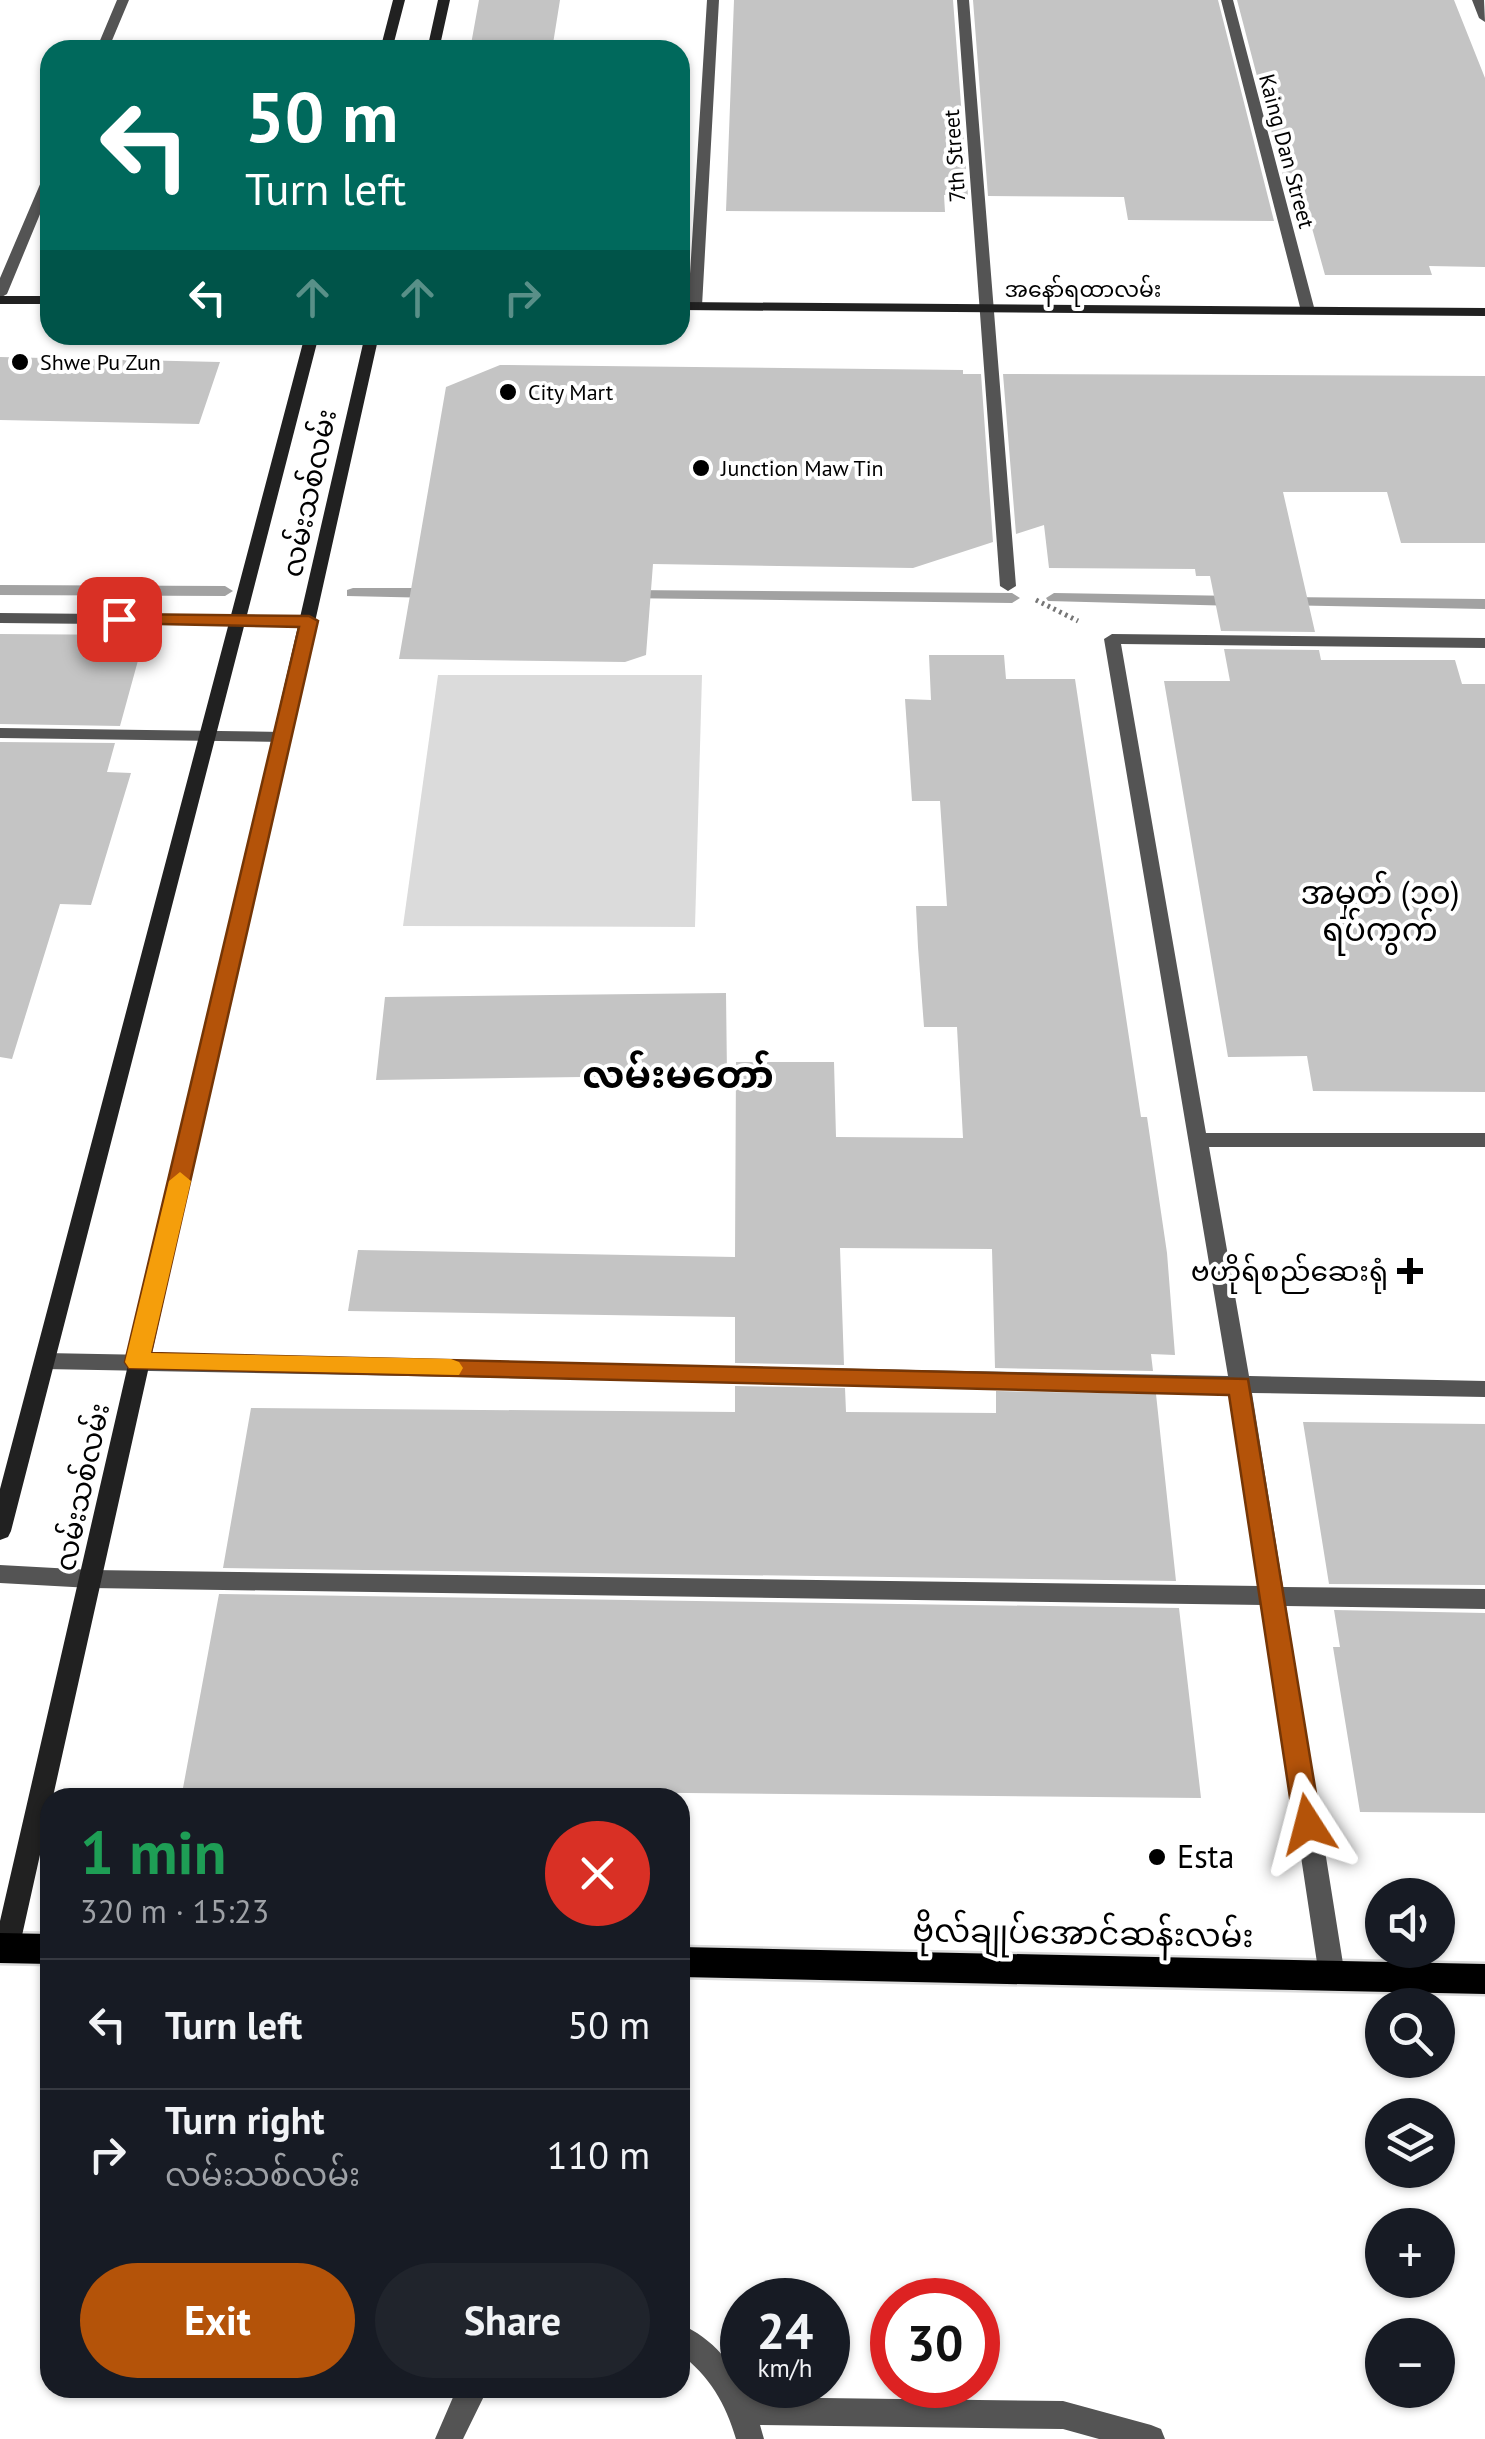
<!DOCTYPE html>
<meta charset="utf-8">
<style>
body{margin:0;font-family:"PT Sans","Noto Sans Myanmar",sans-serif;background:#20242c;color:#f1f3f6;height:100vh;display:flex;flex-direction:column;font-size:38px;white-space:nowrap}
*{box-sizing:border-box;margin:0}
p{font-size:32px;color:#9ea1a6}
.icon{flex:none;width:55px;height:55px;fill:none;stroke:currentColor;stroke-width:2;stroke-linecap:round;stroke-linejoin:round}
.map{position:relative;flex:1;overflow:hidden}
.sheet{position:absolute;left:40px;top:1788px;width:650px;height:610px;display:flex;flex-direction:column;background:#171b24;border-radius:30px;box-shadow:0 2px 8px #0004}
.sheet>*{flex:none}
.hud{position:absolute;left:40px;top:40px;width:650px;height:305px;border-radius:30px;box-shadow:0 2px 8px #0004;background:#00695c;color:#fff;overflow:hidden}
.controls{position:absolute;left:1365px;top:1878px;display:grid;gap:20px}
.controls a{display:grid;place-items:center;width:90px;height:90px;border-radius:50%;background:#171b24;box-shadow:0 2px 8px #0004;font-size:50px}
.speed{position:absolute;left:720px;top:2278px;display:flex;gap:20px;font-size:50px;font-weight:700;text-align:center}
.speed>*{display:grid;place-content:center;width:130px;height:130px;border-radius:50%;background:#171b24;box-shadow:0 2px 8px #0004;line-height:1}
.speed small{font-size:25px;font-weight:400}
.speed .limit{border:15px solid #d22;background:#fff;color:#111}
.pin{position:absolute;display:grid;place-items:center;width:85px;height:85px;color:#fff;margin:-42px;border-radius:20px;box-shadow:0 5px 15px #0006}
.me{position:absolute;width:110px;margin:-55px;rotate:351deg;stroke-linejoin:round;filter:drop-shadow(0 0 8px #0008)}
.turn{display:flex;align-items:center;gap:35px;height:210px;padding:0 40px;font-size:45px}
.turn .icon{width:130px;height:130px;stroke-width:2.5}
.turn b{display:block;font-size:70px;line-height:85px}
.lanes{display:flex;align-items:center;height:95px;padding:0 40px;background:#0003;justify-content:center;gap:50px;direction:ltr}
.lanes .off{opacity:.35}
.round{display:grid;place-items:center;flex:none;width:105px;height:105px;border-radius:52px;background:#20242c}
.summary{display:flex;align-items:center;justify-content:space-between;height:170px;padding:0 40px}
h1{font-size:60px;font-weight:800;line-height:75px;color:#1e9e55}
.cta{display:flex;gap:20px;margin-top:auto;padding:20px 40px}
.cta a{flex:1;height:115px;border-radius:60px;background:#b45309;color:#fff;font-size:40px;font-weight:800;line-height:115px;text-align:center}
.cta a+a{background:#20242c;color:#f1f3f6}
ul{padding:0;list-style:none}
li{display:flex;align-items:center;gap:30px;height:130px;padding:0 40px;border-top:2px solid #363941}
li div{flex:1}
li b{display:block;font-size:38px}
li em{font-style:normal}
.map>svg:first-child{display:block}
</style>
<div class="map">
<svg width="1485" height="2439" viewBox="0 0 1485 2439">
<rect width="100%" height="100%" fill="#fff"/>
<path fill="#dbdbdb" d="M438,675H702L695,927L403,926Z"/>
<g fill="none" stroke-linecap="round" stroke-linejoin="round">
<path fill="#a2a2a2" fill-rule="evenodd" d="M0,585L225,586L233,591L225,596L0,595Z
M353,588H435L443,593L435,598L347,596V590Z
M624,590L1012,593L1020,598L1012,603L618,598L616,595Z
M1054,593L1238,596L1246,601L1238,606L1048,601L1046,598Z
M1282,597L1485,599V609L1276,605V599Z"/>
</g>
<path fill="#c4c4c4" d="M479,0H560L552,50H470Z
M734,0H953L968,196L944,195L945,212L726,211Z
M973,0H1218L1274,221L1128,220L1124,197L988,196Z
M1237,0H1454L1485,78V267L1429,266L1432,275H1325L1310,221H1295Z
M0,357L220,362L199,424L0,420Z
M500,365L963,370V374H981L993,542L913,568L653,564L646,655L625,662L399,659L446,387Z
M1003,374L1485,376V543H1401L1387,492H1283L1315,632L1221,631L1210,576H1196L1195,569L1049,568L1044,525L1016,534Z
M0,634L145,635L120,726L0,724Z
M1224,649L1319,650L1321,660H1455L1462,684H1485V1092L1313,1091L1307,1056L1228,1057L1164,681H1230Z
M929,655H1004L1006,679H1075L1141,1117H1147L1167,1253L1175,1355L1151,1354L1153,1371L995,1368L992,1249L840,1248L844,1365L735,1363V1317L348,1311L358,1250L735,1257L736,1062H834L836,1137L963,1138L957,1027H924L918,947L916,906H947L940,801H912L905,699L931,700Z
M0,742L115,743L107,772L131,773L91,905L60,904L12,1059L0,1057Z
M726,993L727,1075L376,1080L385,997Z
M735,1386L845,1388L846,1412L996,1413V1391L1156,1394L1176,1581L223,1568L251,1408L735,1412Z
M1303,1422L1485,1424V1585L1329,1584Z
M219,1594L1179,1608L1201,1798L183,1788Z
M1334,1610L1485,1613V1813L1360,1812L1333,1647H1340Z"/>
<g fill="none" stroke-linecap="round" stroke-linejoin="round">
<g stroke="#dbdbdb" stroke-width="5">
<path id="primary" d="M0,1933L50,1934V1964L0,1963Z
M680,1947L1485,1964V1994L680,1977Z"/>
</g>
<path stroke="#767676" stroke-width="5" stroke-dasharray="2.5 4" stroke-linecap="butt" d="M1036,600L1078,621"/>
<path fill="#545454" fill-rule="evenodd" d="M680,2324C713,2338 735,2366 749,2397L1063,2401L1151,2425L1161,2429L1165,2439H1099L1063,2429L760,2425L764,2439H736C726,2404 709,2375 680,2354Z
M457,2388H488L463,2439H435Z"/>
<path fill="#545454" fill-rule="evenodd" d="M117,0H129L108,50H96Z
M707,0H719L702,306L695,310L688,306Z
M957,0H969L1016,586L1008,591L1000,586Z
M1221,0H1233L1315,311L1313,314L1301,311Z
M1472,0H1484L1485,22L1479,18Z
M50,171V190L7,294L0,298V278L44,175Z
M0,613L309,616L317,621L309,626L0,623Z
M1112,634L1485,638V648L1121,644L1206,1133H1485V1147H1209L1249,1376L1485,1381V1397L1252,1393L1283,1587L1485,1589V1609L1286,1606L1345,1976L1341,1984L1332,1988L1323,1984L1319,1976L1263,1605L91,1588L0,1583V1565L91,1570L1260,1586L1230,1392L45,1369L38,1367L35,1361L38,1355L45,1353L1228,1376L1104,639Z
M0,728L283,732L291,737L283,742L0,738Z"/>
<path fill="#212121" fill-rule="evenodd" d="M393,0H405L392,50H380Z
M438,0H450L439,50H427Z
M0,296H50V304H0Z
M680,302L1485,308V316L680,310Z
M305,335H319L11,1531L8,1537L0,1540V1489Z
M365,335H379L19,1949L15,1957L6,1961L0,1958V1921Z"/>
<use href="#primary" fill="#000" fill-rule="evenodd"/>
</g>
<path fill="#b45309" stroke="#753606" stroke-width="2.5" d="M119,614L309,616L318,621L151,1353L1248,1379L1321,1824L1317,1832L1308,1836L1298,1832L1294,1824L1229,1395L129,1368L125,1362L299,627L112,623V615Z"/>
<path fill="#f59e0b" d="M180,1172L191,1181L151,1353L451,1359L459,1362L463,1368L459,1375L129,1368L125,1362L169,1181Z"/>
<g fill="#000" stroke="#fff" stroke-width="4">
<circle cx="20" cy="362" r="10"/>
<circle cx="508" cy="392" r="10"/>
<circle cx="701" cy="468" r="10"/>
<path d="M1405 1256h10v10h10v10h-10v10h-10v-10h-10v-10h10z"/>
<circle cx="1157" cy="1857" r="10"/>
</g>
<g text-anchor="middle" stroke-width="8" stroke-linejoin="round" paint-order="stroke">
<g font-size="22" fill="#000" stroke="#fff">
<text transform="translate(1287 151) rotate(75)" y="8">Kaing Dan Street</text>
<text transform="translate(954 156) rotate(-94)" y="8">7th Street</text>
<text x="1083" y="297">အနော်ရထာလမ်း</text>
</g>
<g font-size="22" fill="#000" stroke="#fff" text-anchor="start">
<text x="40" y="370">Shwe Pu Zun</text>
<text x="528" y="400">City Mart</text>
<text x="721" y="476">Junction Maw Tin</text>
</g>
<g font-size="28" fill="#000" stroke="#fff">
<text transform="translate(309 493) rotate(-78)" y="10">လမ်းသစ်လမ်း</text>
<text transform="translate(82 1487) rotate(-78)" y="10">လမ်းသစ်လမ်း</text>
</g>
<g font-size="28" fill="#000" stroke="#fff" text-anchor="end">
<text x="1388" y="1281">ဗဟိုရ်စည်ဆေးရုံ</text>
</g>
<g font-size="32" fill="#000" stroke="#fff">
<text x="1380" y="904">အမှတ် (၁၀)<tspan x="1380" dy="37">ရပ်ကွက်</tspan></text>
</g>
<g font-size="32" fill="#000" stroke="#fff" text-anchor="start">
<text x="1177" y="1868">Esta</text>
</g>
<g font-size="32" fill="#000" stroke="#fff">
<text transform="translate(1083 1933) rotate(1)" y="11">ဗိုလ်ချုပ်အောင်ဆန်းလမ်း</text>
</g>
<g font-size="38" font-weight="bold" fill="#000" stroke="#fff">
<text x="678" y="1088">လမ်းမတော်</text>
</g>
</g>
</svg>
<div class="controls">
<a><svg class="icon" aria-label="sound" viewBox="0 0 24 24"><path d="M4 9h4l5-4v14l-5-4H4zM17 9q2 3 0 6"/></svg></a>
<a><svg class="icon" aria-label="search" viewBox="0 0 24 24"><circle cx="10" cy="10" r="6"/><path d="M15 15l6 6"/></svg></a>
<a><svg class="icon" aria-label="layers" viewBox="0 0 24 24"><path d="M12 4l9 5-9 5-9-5zM3 14l9 5 9-5"/></svg></a>
<a>+</a>
<a>−</a>
</div>
<div class="speed"><div>24<small>km/h</small></div><div class="limit">30</div></div>
<div class="pin" style="left:119px;top:619px;background:#d93025"><svg class="icon" aria-label="arrive" viewBox="0 0 24 24"><path d="M6 21V4h12l-3 4 3 4H6"/></svg></div>
<svg class="me" style="left:1308px;top:1824px" viewBox="-20 -20 40 40"><path d="M0-17L14 15 0 8-14 15z" fill="#b45309" stroke="#fff" stroke-width="4"/></svg>
<div class="hud">
<div class="turn"><svg class="icon" aria-label="left" viewBox="0 0 24 24"><path d="M17 20v-9H6M10 6l-5 5 5 5"/></svg><div><b>50 m</b>Turn left</div></div>
<div class="lanes"><svg class="icon" aria-label="left" viewBox="0 0 24 24"><path d="M17 20v-9H6M10 6l-5 5 5 5"/></svg><svg class="icon off" aria-label="ahead" viewBox="0 0 24 24"><path d="M12 20V5M6 11l6-6 6 6"/></svg><svg class="icon off" aria-label="ahead" viewBox="0 0 24 24"><path d="M12 20V5M6 11l6-6 6 6"/></svg><svg class="icon off" aria-label="right" viewBox="0 0 24 24"><path d="M7 20v-9h11M14 6l5 5-5 5"/></svg></div>
</div>
<section class="sheet">
<div class="summary"><div><h1>1 min</h1><p>320 m · 15:23</p></div><a class="round" style="background:#d93025;color:#fff"><svg class="icon" aria-label="close" viewBox="0 0 24 24"><path d="M6 6l12 12M18 6L6 18"/></svg></a></div>
<ul>
<li><svg class="icon" aria-label="left" viewBox="0 0 24 24"><path d="M17 20v-9H6M10 6l-5 5 5 5"/></svg><div><b>Turn left</b></div><em>50 m</em></li>
<li><svg class="icon" aria-label="right" viewBox="0 0 24 24"><path d="M7 20v-9h11M14 6l5 5-5 5"/></svg><div><b>Turn right</b><p>လမ်းသစ်လမ်း</p></div><em>110 m</em></li>
</ul>
<div class="cta"><a>Exit</a><a>Share</a></div>
</section>
</div>
